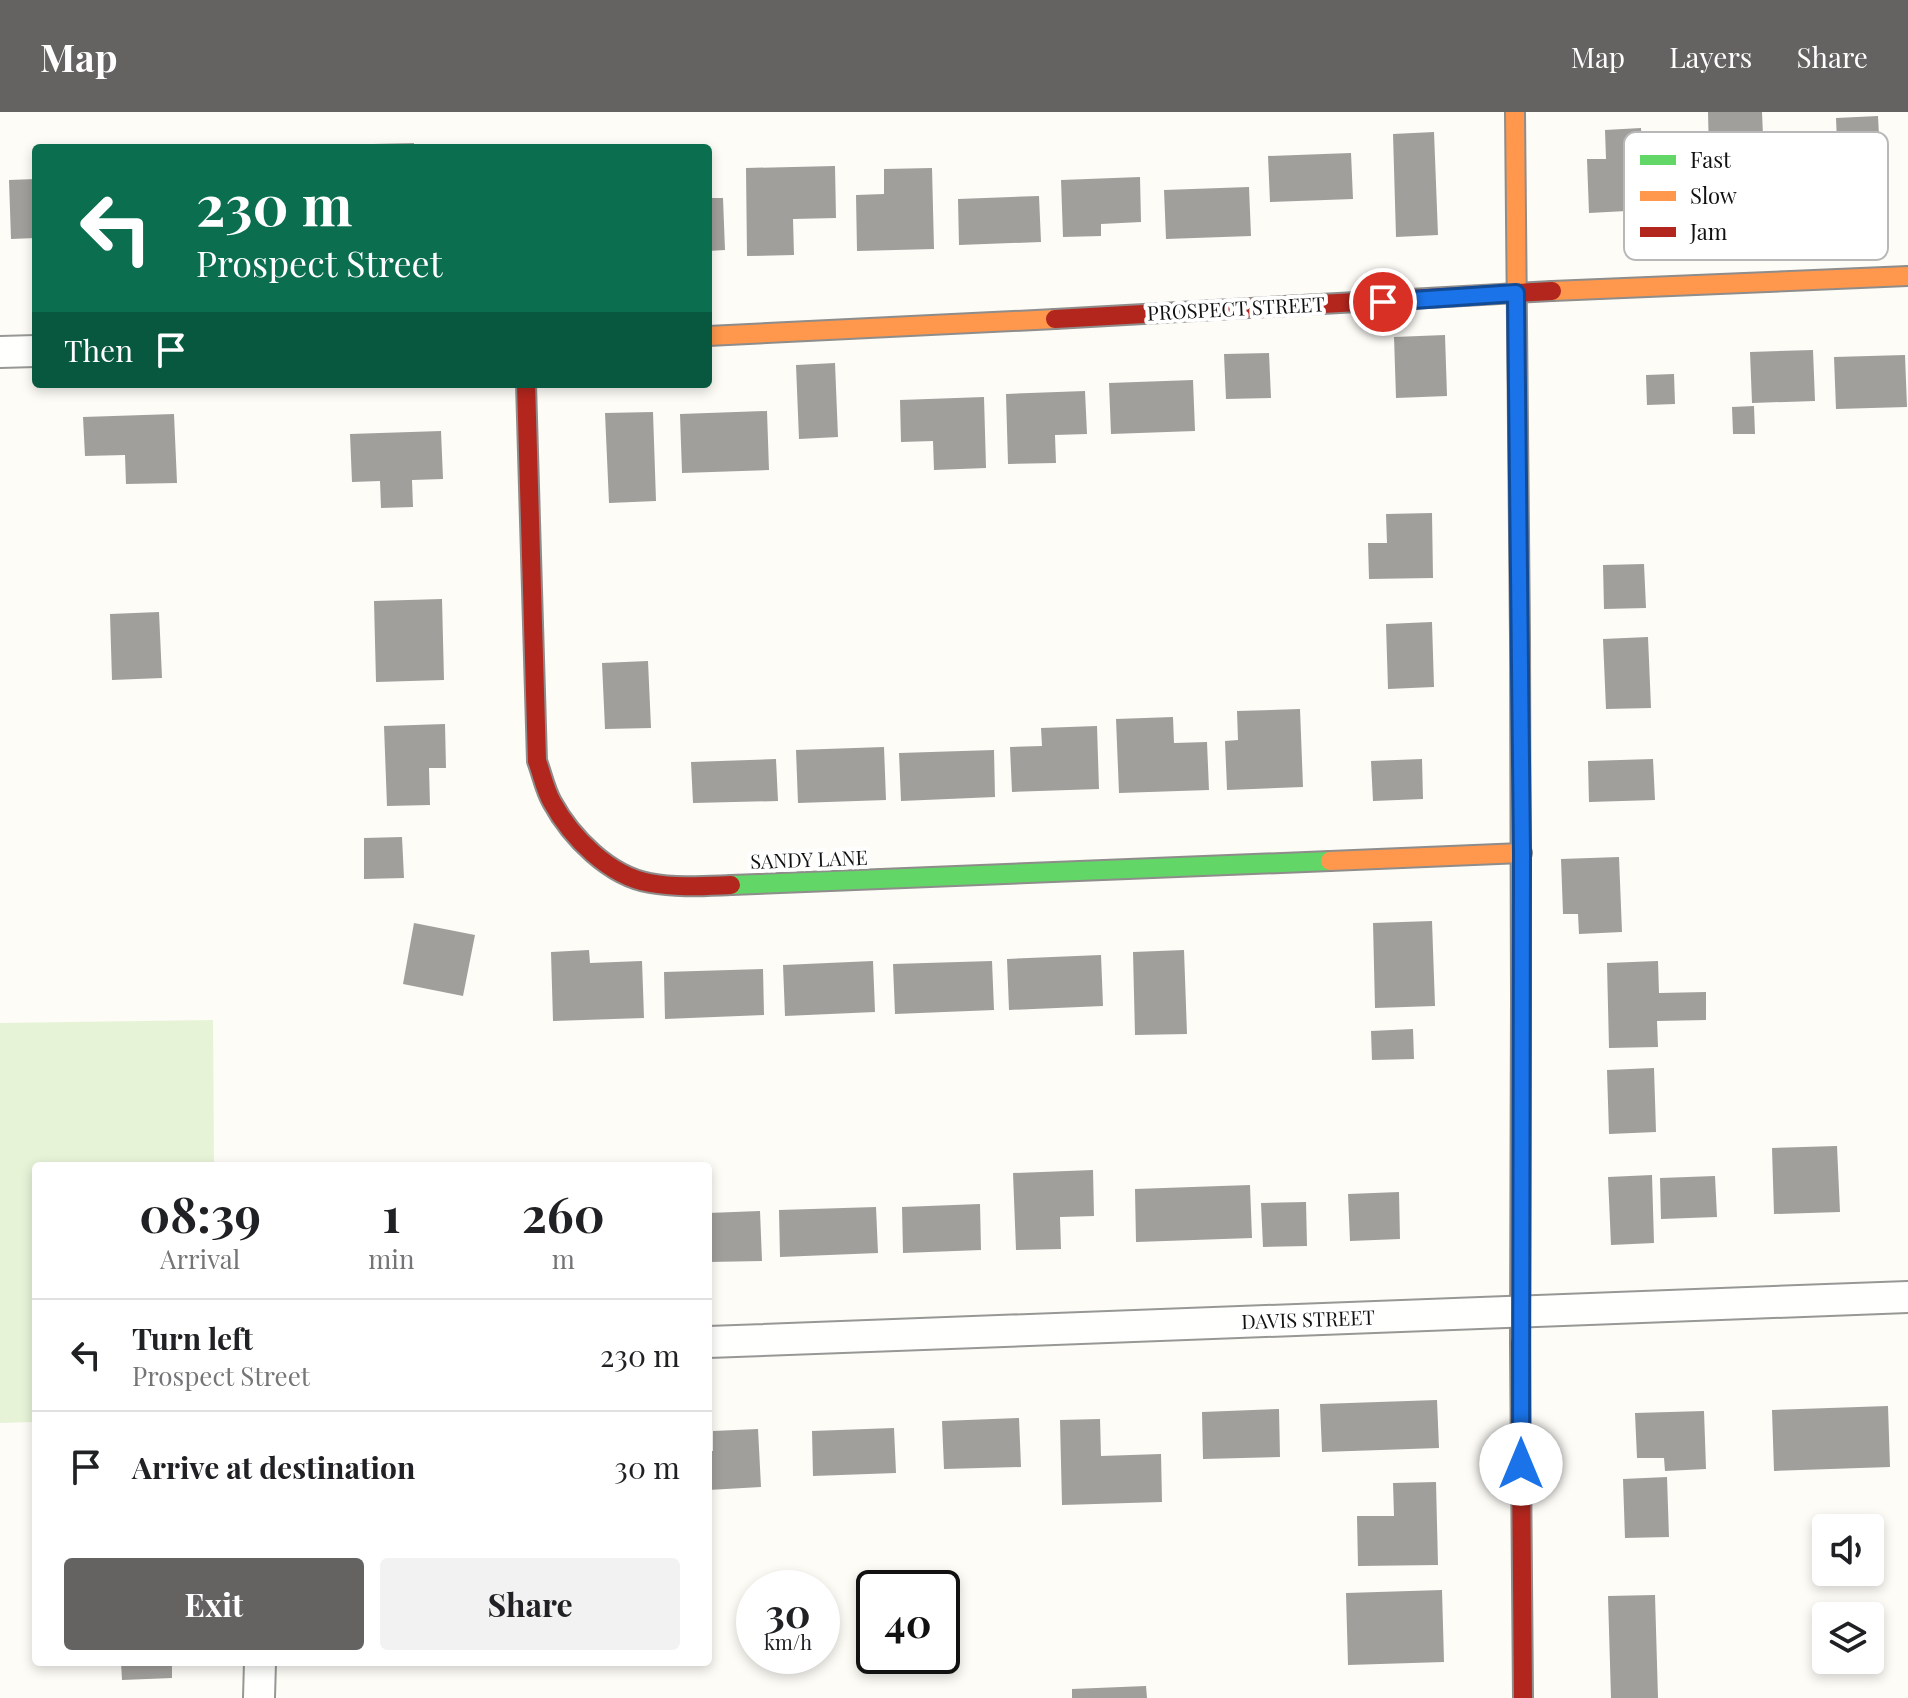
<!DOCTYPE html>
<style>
body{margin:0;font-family:"Playfair Display",serif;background:#f2f2f2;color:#202124;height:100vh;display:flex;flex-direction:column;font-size:30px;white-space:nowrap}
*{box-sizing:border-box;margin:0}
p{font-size:26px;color:#757577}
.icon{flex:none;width:44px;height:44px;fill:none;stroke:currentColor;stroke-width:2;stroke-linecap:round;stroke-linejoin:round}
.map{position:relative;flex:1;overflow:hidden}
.sheet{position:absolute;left:32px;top:1050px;width:680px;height:504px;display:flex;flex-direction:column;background:#fff;border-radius:8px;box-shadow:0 4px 12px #0003}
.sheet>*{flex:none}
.top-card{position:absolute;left:32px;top:32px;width:680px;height:244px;border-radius:8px;box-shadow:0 4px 12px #0003;background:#0b6e4f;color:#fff;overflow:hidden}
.tools{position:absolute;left:1812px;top:1402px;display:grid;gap:16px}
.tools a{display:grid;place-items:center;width:72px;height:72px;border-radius:8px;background:#fff;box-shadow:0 4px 12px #0003;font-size:40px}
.speed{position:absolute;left:736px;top:1458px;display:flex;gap:16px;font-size:40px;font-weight:700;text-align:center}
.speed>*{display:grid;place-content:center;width:104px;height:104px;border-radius:50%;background:#fff;box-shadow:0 4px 12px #0003;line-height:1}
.speed small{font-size:20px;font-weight:400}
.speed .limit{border:4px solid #111;border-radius:12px;background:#fff;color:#111}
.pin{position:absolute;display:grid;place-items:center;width:68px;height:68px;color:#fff;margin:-34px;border:4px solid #fff;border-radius:50%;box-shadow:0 2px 8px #0007}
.me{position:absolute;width:88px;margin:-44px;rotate:0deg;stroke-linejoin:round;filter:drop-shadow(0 0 6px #0008)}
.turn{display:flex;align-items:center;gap:28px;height:168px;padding:0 32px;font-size:36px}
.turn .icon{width:104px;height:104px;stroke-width:2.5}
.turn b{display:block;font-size:56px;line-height:68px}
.then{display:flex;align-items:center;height:76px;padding:0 32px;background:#0003;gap:16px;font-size:30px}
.eta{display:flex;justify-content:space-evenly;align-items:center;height:136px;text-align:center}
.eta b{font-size:48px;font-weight:700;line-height:56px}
.button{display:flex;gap:16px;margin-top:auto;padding:16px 32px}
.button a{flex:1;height:92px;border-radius:8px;background:#646362;color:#fff;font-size:32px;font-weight:700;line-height:92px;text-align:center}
.button a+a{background:#f2f2f2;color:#202124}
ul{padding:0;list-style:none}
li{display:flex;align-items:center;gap:24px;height:112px;padding:0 32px;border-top:2px solid #e0e0e0}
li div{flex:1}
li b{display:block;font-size:30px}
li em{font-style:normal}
header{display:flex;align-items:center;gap:48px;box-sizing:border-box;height:112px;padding:0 40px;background:#646362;color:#fff}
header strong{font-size:38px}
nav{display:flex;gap:44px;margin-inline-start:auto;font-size:28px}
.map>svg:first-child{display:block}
</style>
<header>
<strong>Map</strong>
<nav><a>Map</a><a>Layers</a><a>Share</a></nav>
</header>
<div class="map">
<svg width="1908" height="1586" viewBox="0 0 1908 1586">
<rect width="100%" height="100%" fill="#fdfcf7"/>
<path fill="#e7f3d7" d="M213,908L214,1054H36V1310L0,1311V911Z"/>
<path fill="#a19f9c" d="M1708,0H1762L1766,92L1712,94V82H1690L1689,43H1709Z
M1878,4L1882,83L1812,87L1810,33L1837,31L1836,6Z
M1641,16L1645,98L1589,101L1587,47H1606L1605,18Z
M1434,20L1438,123L1396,125L1393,22Z
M414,31V36H373V32Z
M1351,41L1353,87L1270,90L1268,44Z
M835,54L836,106L793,107L794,143L747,144L746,56Z
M932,56L934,137L857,139L856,83L884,82V57Z
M1140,65L1141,110L1101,112V124L1063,125L1061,68Z
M36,67V126L11,127L9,68Z
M1249,75L1251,124L1166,127L1164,78Z
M1039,84L1041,130L959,133L958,87Z
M708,86H723L725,138L708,139Z
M1445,223L1447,284L1396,286L1394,225Z
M1813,238L1815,289L1752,291L1750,240Z
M1269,241L1271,286L1226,287L1224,242Z
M1905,243L1907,295L1836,297L1834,245Z
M835,251L838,325L799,327L796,253Z
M1674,262L1675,292L1647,293L1646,263Z
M1193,268L1195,319L1111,322L1109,271Z
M1085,279L1087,322L1055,323L1056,351L1008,352L1006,282Z
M984,285L986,356L934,358L933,329L901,330L900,288Z
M1754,294L1755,322H1733L1732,295Z
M767,299L769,358L682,361L680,302Z
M653,300L656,389L609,391L605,301Z
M174,302L177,371L126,372L125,343L85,344L83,305Z
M441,319L443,367L412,368L413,395L381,396L380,369L352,370L350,322Z
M1432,401L1433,466L1369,467L1368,431H1387L1386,402Z
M1644,452L1646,496L1604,497L1603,453Z
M442,487L444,568L376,570L374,489Z
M159,500L162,566L112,568L110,502Z
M1432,510L1434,575L1388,577L1386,512Z
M1648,525L1651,596L1606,597L1603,527Z
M648,549L651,616L605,617L602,551Z
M1300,597L1303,675L1227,678L1225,629L1238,628L1237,599Z
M1173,605L1174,631L1207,630L1209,678L1119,681L1116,607Z
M445,612L446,656H429L430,693L387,694L384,614Z
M1097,614L1099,677L1012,680L1010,635L1042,634L1041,616Z
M884,635L886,688L798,691L796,638Z
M994,638L995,685L901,689L899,641Z
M776,647L778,689L693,691L691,650Z
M1422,647L1423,687L1373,689L1371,649Z
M1653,647L1655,688L1589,690L1588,649Z
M402,725L404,766L364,767V726Z
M1619,745L1622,820L1579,822L1578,802H1563L1561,747Z
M1432,809L1435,894L1375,896L1373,811Z
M414,811L475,823L463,884L403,872Z
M589,838L590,851L642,849L644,906L553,909L551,840Z
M1184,838L1187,922L1135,923L1133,840Z
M1101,843L1103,894L1009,898L1007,847Z
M873,849L875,900L785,904L783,853Z
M992,849L994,898L895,902L893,852Z
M1658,849L1659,881L1706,880V908L1657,909L1658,935L1609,936L1607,851Z
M763,857L764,903L665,907L664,860Z
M1413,917L1414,947L1372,948L1371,919Z
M1654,956L1656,1020L1609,1022L1607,958Z
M1837,1034L1840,1100L1774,1102L1772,1036Z
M1093,1058L1094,1104L1060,1105L1061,1137L1016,1138L1013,1061Z
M1652,1063L1654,1131L1611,1133L1608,1065Z
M1715,1064L1717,1105L1661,1107L1660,1066Z
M1250,1073L1252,1126L1136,1130L1135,1077Z
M1399,1080L1400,1127L1350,1129L1348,1082Z
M1306,1090L1307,1134L1263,1135L1261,1091Z
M980,1092L981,1138L903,1141L902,1095Z
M876,1095L878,1141L780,1145L779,1098Z
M760,1099L762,1149L708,1150V1101Z
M1437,1288L1439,1336L1322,1340L1320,1292Z
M1888,1294L1890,1355L1774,1359L1772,1298Z
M1279,1297L1280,1345L1203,1347L1202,1300Z
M1704,1299L1706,1357L1665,1359L1664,1346H1637L1635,1301Z
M1019,1306L1021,1355L944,1357L942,1309Z
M1100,1307L1101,1344L1161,1342L1162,1390L1062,1393L1060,1308Z
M894,1316L896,1361L813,1364L812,1319Z
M758,1317L761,1375L708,1378V1339H713V1319Z
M1667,1365L1669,1425L1625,1426L1623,1367Z
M1436,1370L1438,1453L1358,1454L1357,1404H1394L1393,1371Z
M1442,1478L1444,1550L1348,1553L1346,1481Z
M1655,1483L1658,1586H1611L1608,1484Z
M121,1550H172V1566L122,1568Z
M1146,1574L1147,1586H1072V1577Z"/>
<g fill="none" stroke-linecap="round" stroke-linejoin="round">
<g stroke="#979795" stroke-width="34">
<path id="street" d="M0,240L36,239
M708,1230L1908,1185
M259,1586L260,1550"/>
</g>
<g stroke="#8e8d8b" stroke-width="22">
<path id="fast" d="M1520,526L1521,886
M731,773L1330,749"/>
</g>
<g stroke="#8e8d8b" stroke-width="22">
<path id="slow" d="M1515,0L1520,526
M1552,179L1908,164
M708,224L1055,207
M1330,749L1522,741
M1520,1231L1521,886"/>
</g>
<g stroke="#8e8d8b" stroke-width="22">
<path id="jam" d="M1055,207L1552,179
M526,272L537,649C542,662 545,678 552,690C571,725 609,764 650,771C677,776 704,774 731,773
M1520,1231L1523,1586"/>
</g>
<use href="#street" stroke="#fffffe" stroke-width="30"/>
<use href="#fast" stroke="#63d668" stroke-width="18"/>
<use href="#slow" stroke="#ff974d" stroke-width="18"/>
<use href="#jam" stroke="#b3261e" stroke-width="18"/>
</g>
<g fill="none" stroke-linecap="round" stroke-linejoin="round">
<g stroke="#114b97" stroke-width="20">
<path id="route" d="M1383,190L1516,181L1522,741L1521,1352"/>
</g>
<use href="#route" stroke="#1a73e8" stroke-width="14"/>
</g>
<g text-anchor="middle" stroke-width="8" stroke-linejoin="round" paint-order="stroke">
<g font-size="20" fill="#111" stroke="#fff">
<text transform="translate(1236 197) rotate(-3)" y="7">PROSPECT STREET</text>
<text transform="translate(809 748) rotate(-2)" y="7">SANDY LANE</text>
<text transform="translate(1308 1208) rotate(-2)" y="7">DAVIS STREET</text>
</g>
</g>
<rect x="1624" y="20" width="264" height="128" rx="12" fill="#fff" stroke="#b8b8b8" stroke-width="2"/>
<rect x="1640" y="43" width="36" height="10" fill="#63d668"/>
<rect x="1640" y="79" width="36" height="10" fill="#ff974d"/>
<rect x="1640" y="115" width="36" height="10" fill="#b3261e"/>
<g font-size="22" fill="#111">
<text x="1690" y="56">Fast</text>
<text x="1690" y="92">Slow</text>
<text x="1690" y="128">Jam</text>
</g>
</svg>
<div class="tools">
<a><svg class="icon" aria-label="sound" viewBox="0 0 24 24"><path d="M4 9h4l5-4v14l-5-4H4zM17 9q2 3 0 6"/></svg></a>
<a><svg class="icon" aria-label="layers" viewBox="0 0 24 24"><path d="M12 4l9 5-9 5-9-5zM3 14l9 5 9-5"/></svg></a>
</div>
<div class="speed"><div>30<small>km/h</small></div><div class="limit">40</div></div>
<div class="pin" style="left:1383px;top:190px;background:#d93025"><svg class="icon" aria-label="arrive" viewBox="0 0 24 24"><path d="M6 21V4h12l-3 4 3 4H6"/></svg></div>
<svg class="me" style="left:1521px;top:1352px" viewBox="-20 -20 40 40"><circle r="19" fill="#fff"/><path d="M0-13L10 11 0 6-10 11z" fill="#1a73e8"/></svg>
<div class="top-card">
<div class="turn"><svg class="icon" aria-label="left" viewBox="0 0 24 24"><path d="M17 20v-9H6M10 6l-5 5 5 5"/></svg><div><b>230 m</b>Prospect Street</div></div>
<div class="then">Then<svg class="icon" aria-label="arrive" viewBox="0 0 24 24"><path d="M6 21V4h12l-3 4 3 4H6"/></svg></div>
</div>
<section class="sheet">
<div class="eta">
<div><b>08:39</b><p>Arrival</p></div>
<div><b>1</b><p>min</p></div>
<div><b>260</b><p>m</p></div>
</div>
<ul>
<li><svg class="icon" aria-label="left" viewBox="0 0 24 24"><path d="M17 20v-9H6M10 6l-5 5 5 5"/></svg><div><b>Turn left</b><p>Prospect Street</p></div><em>230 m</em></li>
<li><svg class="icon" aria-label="arrive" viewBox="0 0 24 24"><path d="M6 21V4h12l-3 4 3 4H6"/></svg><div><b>Arrive at destination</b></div><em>30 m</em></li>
</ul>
<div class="button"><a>Exit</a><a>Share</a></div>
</section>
</div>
